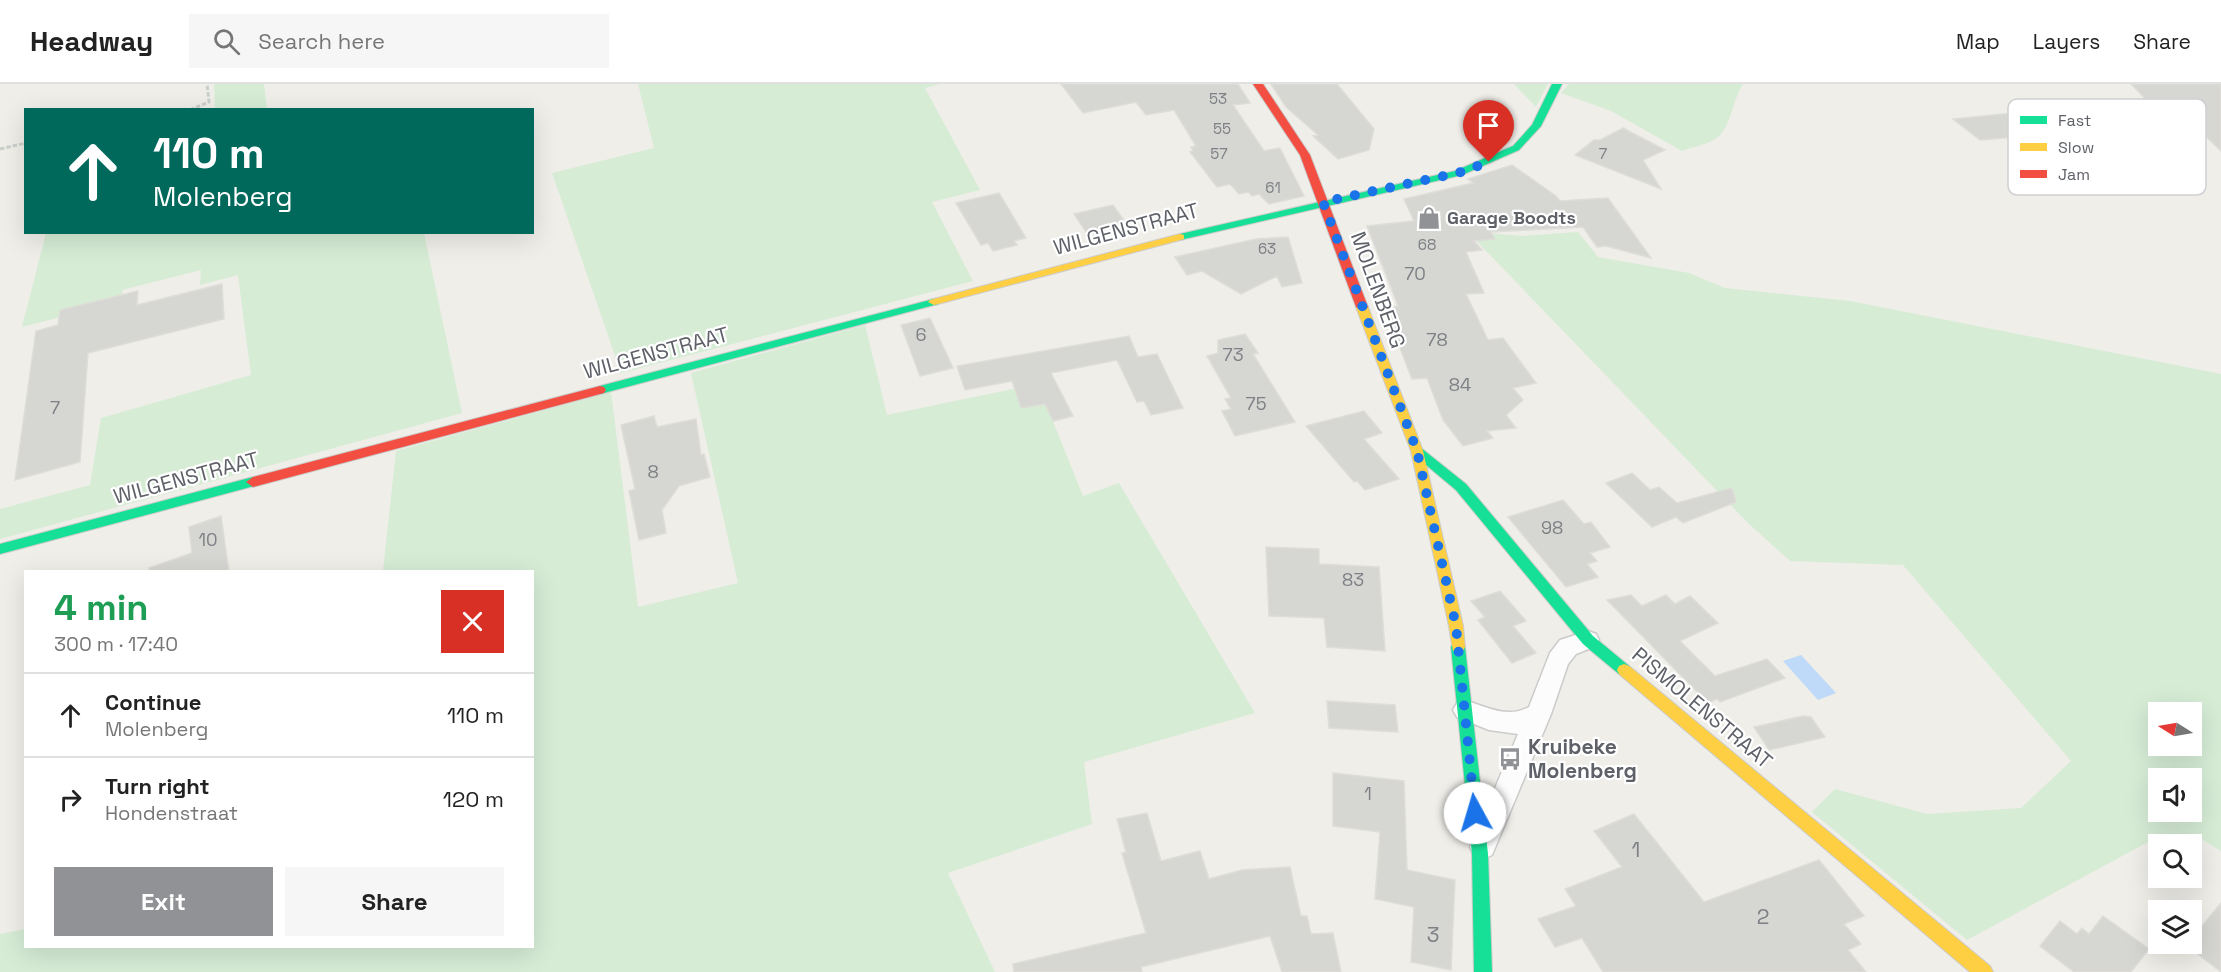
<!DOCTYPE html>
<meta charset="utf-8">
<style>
body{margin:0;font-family:"Space Grotesk",sans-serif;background:#f6f6f6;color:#222;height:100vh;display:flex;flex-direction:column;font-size:22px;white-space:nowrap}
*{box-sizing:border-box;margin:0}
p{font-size:20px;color:#767676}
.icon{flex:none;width:33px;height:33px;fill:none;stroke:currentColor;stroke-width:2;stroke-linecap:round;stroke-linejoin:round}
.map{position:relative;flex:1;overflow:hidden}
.panel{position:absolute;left:24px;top:486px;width:510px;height:378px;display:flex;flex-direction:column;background:#fff;border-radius:0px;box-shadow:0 6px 24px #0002}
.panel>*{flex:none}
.top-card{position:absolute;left:24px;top:24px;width:510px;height:126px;border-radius:0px;box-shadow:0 6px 24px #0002;background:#00695c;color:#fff;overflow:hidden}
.needle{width:39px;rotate:281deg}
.fabs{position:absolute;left:2148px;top:618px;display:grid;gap:12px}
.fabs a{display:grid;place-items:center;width:54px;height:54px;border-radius:0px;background:#fff;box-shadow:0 6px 24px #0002;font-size:30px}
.pin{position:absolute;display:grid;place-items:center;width:51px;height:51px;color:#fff;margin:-62px -26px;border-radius:50% 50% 50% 0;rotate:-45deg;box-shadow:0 0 6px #0007}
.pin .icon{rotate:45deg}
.me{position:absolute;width:66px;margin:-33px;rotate:354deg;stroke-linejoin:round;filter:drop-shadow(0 0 4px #0008)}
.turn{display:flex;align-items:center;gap:21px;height:126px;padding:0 30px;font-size:27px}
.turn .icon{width:78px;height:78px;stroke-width:2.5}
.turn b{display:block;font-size:42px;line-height:51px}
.round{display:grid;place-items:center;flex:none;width:63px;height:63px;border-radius:0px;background:#f6f6f6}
.headline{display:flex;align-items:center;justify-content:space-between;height:102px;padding:0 30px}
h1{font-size:36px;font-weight:600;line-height:45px;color:#1e9e55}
.cta{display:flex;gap:12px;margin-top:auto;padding:12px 30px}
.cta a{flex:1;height:69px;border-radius:0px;background:#919295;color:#fff;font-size:24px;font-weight:600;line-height:69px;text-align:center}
.cta a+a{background:#f6f6f6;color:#222}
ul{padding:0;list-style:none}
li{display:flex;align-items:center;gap:18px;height:84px;padding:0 30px;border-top:2px solid #e0e0e0}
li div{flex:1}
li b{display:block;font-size:22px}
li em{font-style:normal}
header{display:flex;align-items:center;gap:36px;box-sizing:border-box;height:84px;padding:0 30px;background:#fff;border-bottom:2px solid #e0e0e0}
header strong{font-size:28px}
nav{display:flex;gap:33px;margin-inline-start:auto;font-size:21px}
.search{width:420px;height:54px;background:#f6f6f6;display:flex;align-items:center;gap:15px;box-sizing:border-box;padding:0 21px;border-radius:0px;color:#767676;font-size:22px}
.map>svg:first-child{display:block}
</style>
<header>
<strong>Headway</strong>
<div class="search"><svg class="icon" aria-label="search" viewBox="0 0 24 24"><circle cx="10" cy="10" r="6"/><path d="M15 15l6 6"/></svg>Search here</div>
<nav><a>Map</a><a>Layers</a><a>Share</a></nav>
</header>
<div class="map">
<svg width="2221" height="888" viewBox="0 0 2221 888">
<rect width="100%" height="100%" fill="#efeee9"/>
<path fill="#d6ecd5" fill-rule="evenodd" d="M214,0H264L267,25H215Z
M638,0H940L925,4L980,106L932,118L973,197L621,289L552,89L654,64Z
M1514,0H1548L1536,23Z
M1569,0H1743C1732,17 1732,40 1718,53C1710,60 1692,63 1682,67L1611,27L1561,9Z
M1467,147L1522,152L1578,148L1598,173L1689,189L1725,204L1850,217L2221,290V767L2198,753L2161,751L1967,856L1812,728L1835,705L1927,730L2021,724L2071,677L1903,481L1790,477L1747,438ZM2158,628H2192V662H2158ZM2158,694H2192V728H2158Z
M46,149H424L462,329L0,455V425L90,401L101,334L251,291L238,191L200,201L201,186L122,206L123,217L22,243Z
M865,241L887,331L1038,300L1083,412L1119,399L1255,629L1084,678L1092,740L948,789L995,888H0V850L25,845L26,862H532V488L383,487L396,367L611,308L638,523L738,499L691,289Z"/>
<path fill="#bedaf8" d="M1801,571L1836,609L1818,616L1783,577Z"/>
<path fill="#d6d6d3" stroke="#deddd8" stroke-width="1.5" d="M1061,0H1238L1250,19L1233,21L1264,67L1280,64L1304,112L1269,120L1259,110L1252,112L1248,108L1239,110L1230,100L1217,103L1190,68L1193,67L1191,63L1196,62L1174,26L1146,31L1136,18L1083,29Z
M1271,0H1337L1374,45L1369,66L1338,75L1313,52L1318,51L1286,23Z
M2131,0H2221V67L2181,29L2158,28Z
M2013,29L2041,51L1980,56L1953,35Z
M1623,44L1665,66L1643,76L1661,105L1575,71L1594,56H1600Z
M1512,81L1556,112L1560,117L1608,114L1651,174L1606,162L1597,163L1583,143L1491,148L1495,155L1474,157L1482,166L1466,168L1484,209L1466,210L1488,256L1503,254L1536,299L1513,304L1523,316L1506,331L1516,344L1487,347L1493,354L1463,362L1443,336L1427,294L1412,295L1384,223L1398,222L1367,142L1414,137L1404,115L1473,99L1468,95Z
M999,109L1026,154L1014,157L1017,161L993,167L988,159L981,161L956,119Z
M1113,121L1128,142L1088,151L1074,130Z
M1288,153L1302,199L1282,203L1277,192L1241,210L1202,187L1187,191L1175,173L1256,155Z
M222,200L224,235L88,269L80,378L15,396L36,247L58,241L60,226L138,207L137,221Z
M930,234L953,284L920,292L901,241Z
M1245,250L1258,269L1253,270L1295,338L1235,352L1222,327L1231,325L1225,315L1231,314L1207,272L1218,269V256Z
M1129,252L1138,273L1157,270L1183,324L1151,331L1144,317L1137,318L1117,276L1051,289L1073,332L1053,337L1045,320L1021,324L1012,297L965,306L957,282Z
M1364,327L1382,349L1364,355L1399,395L1365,406L1357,397L1354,398L1306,342Z
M654,332L657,343L696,335L701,371L704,370L710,393L679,402L662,426L666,449L639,456L629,407L635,405L621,341Z
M1632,389L1650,406L1659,403L1677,419L1732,404L1736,418L1683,439L1676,433L1652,443L1606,399Z
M1563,416L1584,440L1591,438L1610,463L1590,469L1597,477L1587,480L1598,493L1566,503L1508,433Z
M221,432L229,488H149V484L192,469L189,443Z
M1266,463L1319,465V480L1379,483L1385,567L1327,563L1324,534L1269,532Z
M1500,507L1526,537L1513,542L1536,569L1512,579L1478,536L1485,533L1471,517Z
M1631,511L1642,522L1666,511L1675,520L1690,512L1718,539L1680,557L1715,592L1767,575L1785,594L1720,618L1717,615L1708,619L1607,516Z
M1327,617L1395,621L1398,648L1329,644Z
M1803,632L1811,633L1825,653L1769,666L1754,643Z
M1333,689L1404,697L1407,786L1455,796L1451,886L1411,878L1414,823L1375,815L1380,748L1333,742Z
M1147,729L1161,777L1200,767L1209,795L1242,786L1290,783L1301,832H1307L1311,850L1333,849L1341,888H1282L1270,852L1141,883L1142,888H1014L1013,880L1146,849L1122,769L1126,768L1117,735Z
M1634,730L1704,818L1819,776L1864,832L1844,840L1861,860L1848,866L1866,888H1603L1582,854L1555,863L1538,835L1576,822L1565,805L1622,783L1594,747Z
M2221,819V888L2186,861L2192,860V854Z
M2103,832L2149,865L2131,888H2074L2040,862L2060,837L2077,850L2082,844L2089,850Z"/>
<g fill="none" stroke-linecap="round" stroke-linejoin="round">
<g stroke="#cccbcb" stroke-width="3">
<path id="street" d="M1588,547L1596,550L1599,556L1596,562L1576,570L1568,580L1551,630L1492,771L1483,775L1474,771L1470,763L1518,650L1489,646L1457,633L1453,626L1457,619L1465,616C1486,623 1508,635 1529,623L1550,569L1560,556Z"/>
</g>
<g stroke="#cbcccb" stroke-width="2">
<path id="fast" d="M1552,0H1562L1541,42L1519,66L1462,91L1180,156L1175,153L1180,150L1455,87L1513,62L1532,41Z
M934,215L938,216V220L600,310L594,306L600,302Z
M1417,363L1421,364L1466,400L1593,552L1629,582L1631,586L1629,590L1624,592L1619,590L1583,560L1456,406L1413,370L1411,367L1413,364Z
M253,393L258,395L260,398L258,401L0,470V460Z
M1458,557L1463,559L1465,563L1488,770L1492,888H1474L1472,770L1451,563L1453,559Z"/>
</g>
<g stroke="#cbcccb" stroke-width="2">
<path id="slow" d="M1180,150L1184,151V155L934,221L928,218L930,216Z
M1362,220L1368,223L1423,367L1463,542L1465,563L1463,567L1458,569L1453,567L1449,542L1411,367L1356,223Z
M1624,580L1629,582L1990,882L1993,888H1970L1619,590L1617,586L1619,582Z"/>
</g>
<g stroke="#cbcccb" stroke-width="2">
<path id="jam" d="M1253,0H1263L1310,71L1368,223L1366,225L1362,226L1356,223L1300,71Z
M600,302L604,303L606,306L604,309L253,403L246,398L253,393Z"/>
</g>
<path stroke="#cacfcc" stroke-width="3" stroke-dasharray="4.5 2" stroke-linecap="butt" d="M190,26L209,18L207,0
M0,65L26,59"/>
<use href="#street" fill="#fdfcfc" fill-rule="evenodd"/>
<use href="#fast" fill="#16e098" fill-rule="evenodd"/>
<use href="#slow" fill="#ffcf43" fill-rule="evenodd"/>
<use href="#jam" fill="#f24e42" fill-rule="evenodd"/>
</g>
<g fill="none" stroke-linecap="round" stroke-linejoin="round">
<path stroke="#1a73e8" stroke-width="10" stroke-dasharray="0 18" d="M1475,729L1456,542L1417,367L1323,118L1458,89L1489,78"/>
</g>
<defs>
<g id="shop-bare" transform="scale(1.8)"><path d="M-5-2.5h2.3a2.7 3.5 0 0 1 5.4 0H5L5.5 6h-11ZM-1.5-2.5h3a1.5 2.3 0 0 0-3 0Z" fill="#919295" stroke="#fff" stroke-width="2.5" paint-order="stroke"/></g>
<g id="bus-bare" transform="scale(1.8)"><path d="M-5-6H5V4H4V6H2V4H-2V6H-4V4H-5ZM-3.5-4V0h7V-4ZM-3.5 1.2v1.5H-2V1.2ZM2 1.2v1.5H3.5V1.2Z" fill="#919295" stroke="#fff" stroke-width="2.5" paint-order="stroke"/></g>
</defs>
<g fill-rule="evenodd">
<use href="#shop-bare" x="1429" y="134"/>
<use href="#bus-bare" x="1510" y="675"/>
</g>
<g text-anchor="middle" stroke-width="4.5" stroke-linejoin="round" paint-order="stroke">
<g font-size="15" fill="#7d8084">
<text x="1218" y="20">53</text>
<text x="1222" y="50">55</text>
<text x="1219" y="75">57</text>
<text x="1603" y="75">7</text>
<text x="1273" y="109">61</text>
<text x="1427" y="166">68</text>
<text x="1267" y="170">63</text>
</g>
<g font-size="18" font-weight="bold" fill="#5e6168" stroke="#fff" text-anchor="start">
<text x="1447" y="140">Garage Boodts</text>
</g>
<g font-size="18" fill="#7d8084">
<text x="1415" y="196">70</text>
<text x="921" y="257">6</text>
<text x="1437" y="262">78</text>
<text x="1233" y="277">73</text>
<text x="1460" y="307">84</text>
<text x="1256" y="326">75</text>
<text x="55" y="330">7</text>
<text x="653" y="394">8</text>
<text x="1552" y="450">98</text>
<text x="208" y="462">10</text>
<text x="1353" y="502">83</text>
<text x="1368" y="716">1</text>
</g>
<g font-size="21" fill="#5e6168" stroke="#fff">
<text transform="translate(1126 145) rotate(-15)" y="7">WILGENSTRAAT</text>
<text transform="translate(1378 206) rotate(70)" y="7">MOLENBERG</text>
<text transform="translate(656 269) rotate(-15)" y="7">WILGENSTRAAT</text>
<text transform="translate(186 394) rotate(-15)" y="7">WILGENSTRAAT</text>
<text transform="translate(1702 624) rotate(40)" y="7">PISMOLENSTRAAT</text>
</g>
<g font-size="21" font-weight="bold" fill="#5e6168" stroke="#fff" text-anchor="start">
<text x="1528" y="670">Kruibeke<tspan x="1528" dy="24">Molenberg</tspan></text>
</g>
<g font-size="21" fill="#7d8084">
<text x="1636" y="773">1</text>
<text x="1763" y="840">2</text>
<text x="1433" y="858">3</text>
</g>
</g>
<rect x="2008" y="15" width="198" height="96" rx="9" fill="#fff" stroke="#cfd0d2" stroke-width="1.5"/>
<rect x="2020" y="32" width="27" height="8" fill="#16e098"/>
<rect x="2020" y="59" width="27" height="8" fill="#ffcf43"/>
<rect x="2020" y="86" width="27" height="8" fill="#f24e42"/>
<g font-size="16" fill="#5e6168">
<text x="2058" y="42">Fast</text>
<text x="2058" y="69">Slow</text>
<text x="2058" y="96">Jam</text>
</g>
</svg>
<div class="fabs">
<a><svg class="needle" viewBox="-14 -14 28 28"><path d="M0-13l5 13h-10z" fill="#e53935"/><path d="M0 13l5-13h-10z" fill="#767676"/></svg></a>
<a><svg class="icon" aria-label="sound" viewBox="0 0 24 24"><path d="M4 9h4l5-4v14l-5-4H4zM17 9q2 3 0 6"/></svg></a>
<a><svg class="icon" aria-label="search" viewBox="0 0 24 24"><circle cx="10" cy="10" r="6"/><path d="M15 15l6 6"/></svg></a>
<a><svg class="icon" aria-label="layers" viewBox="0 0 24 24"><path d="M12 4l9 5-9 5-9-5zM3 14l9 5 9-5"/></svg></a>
</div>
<div class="pin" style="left:1489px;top:78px;background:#d93025"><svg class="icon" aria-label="arrive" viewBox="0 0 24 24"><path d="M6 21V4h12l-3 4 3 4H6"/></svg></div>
<svg class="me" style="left:1475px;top:729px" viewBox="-20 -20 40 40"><circle r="19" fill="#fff"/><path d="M0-13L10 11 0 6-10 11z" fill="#1a73e8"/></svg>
<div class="top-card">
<div class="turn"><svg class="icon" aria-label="ahead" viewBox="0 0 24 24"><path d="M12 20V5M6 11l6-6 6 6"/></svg><div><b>110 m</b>Molenberg</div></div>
</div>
<section class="panel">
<div class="headline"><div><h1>4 min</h1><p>300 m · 17:40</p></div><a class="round" style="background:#d93025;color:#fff"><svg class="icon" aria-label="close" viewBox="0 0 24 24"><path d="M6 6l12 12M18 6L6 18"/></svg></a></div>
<ul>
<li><svg class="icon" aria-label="ahead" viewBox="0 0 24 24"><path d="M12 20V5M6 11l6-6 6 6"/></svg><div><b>Continue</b><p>Molenberg</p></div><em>110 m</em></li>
<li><svg class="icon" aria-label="right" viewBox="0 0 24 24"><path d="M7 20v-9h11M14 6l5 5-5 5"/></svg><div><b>Turn right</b><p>Hondenstraat</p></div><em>120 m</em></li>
</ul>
<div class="cta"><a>Exit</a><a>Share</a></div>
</section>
</div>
